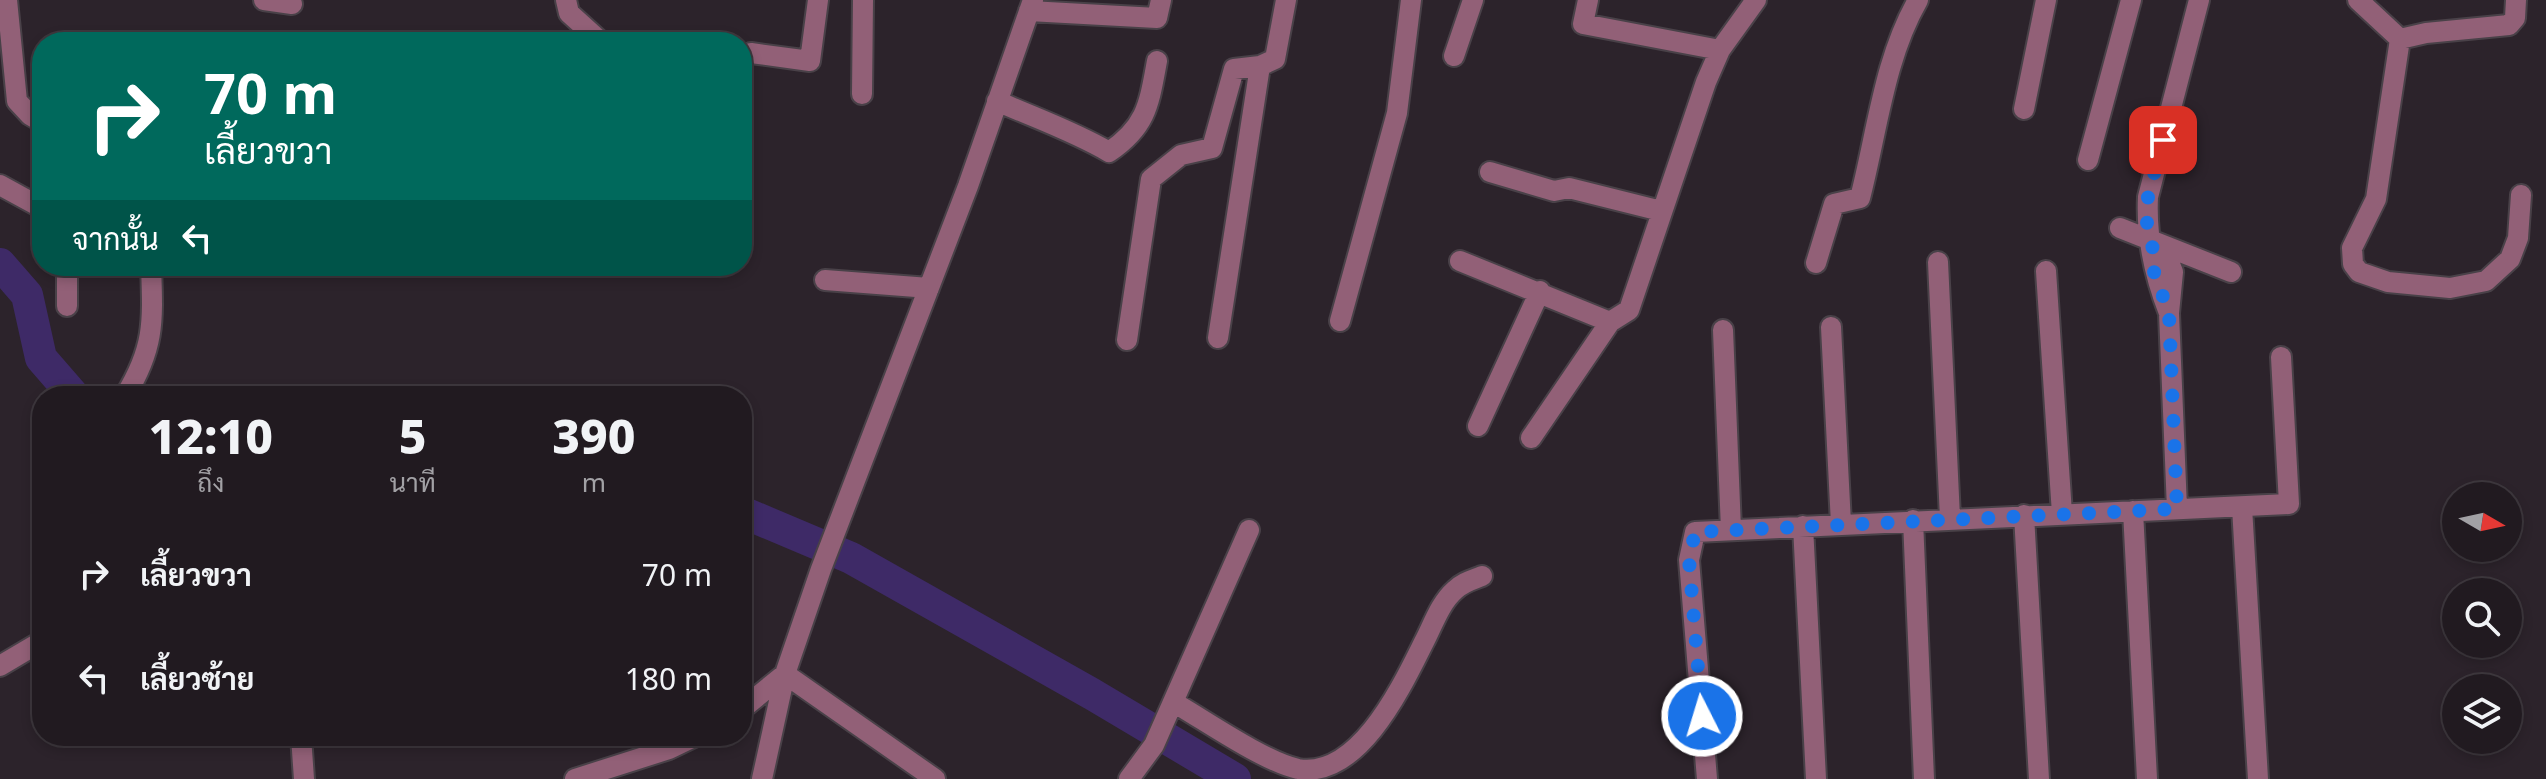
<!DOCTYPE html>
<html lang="th">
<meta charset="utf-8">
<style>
body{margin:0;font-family:"Noto Sans",Sarabun,sans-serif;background:#292329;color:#f1f3f6;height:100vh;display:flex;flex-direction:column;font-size:30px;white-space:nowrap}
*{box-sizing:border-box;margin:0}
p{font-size:26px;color:#a2a1a5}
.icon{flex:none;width:44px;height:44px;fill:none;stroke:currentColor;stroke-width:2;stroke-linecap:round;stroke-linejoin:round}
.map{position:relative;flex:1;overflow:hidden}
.details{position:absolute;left:32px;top:386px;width:720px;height:360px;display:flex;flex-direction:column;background:#211a20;border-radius:32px;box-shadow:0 4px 12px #0003,0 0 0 2px #3e383e}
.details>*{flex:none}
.guide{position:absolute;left:32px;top:32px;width:720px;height:244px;border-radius:32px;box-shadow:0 4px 12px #0003,0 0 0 2px #3e383e;background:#00695c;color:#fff;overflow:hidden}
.needle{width:52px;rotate:99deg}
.buttons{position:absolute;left:2442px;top:482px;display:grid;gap:16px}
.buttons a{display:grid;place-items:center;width:80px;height:80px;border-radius:50%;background:#211a20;box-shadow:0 4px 12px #0003,0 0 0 2px #3e383e;font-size:40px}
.pin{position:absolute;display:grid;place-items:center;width:68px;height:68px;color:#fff;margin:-34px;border-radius:16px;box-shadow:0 4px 12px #0006}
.me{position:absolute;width:88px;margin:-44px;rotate:355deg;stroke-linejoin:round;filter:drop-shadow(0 0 6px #0008)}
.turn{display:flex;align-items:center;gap:28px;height:168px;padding:0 40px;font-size:36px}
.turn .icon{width:104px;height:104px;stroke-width:2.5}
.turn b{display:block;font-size:56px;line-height:68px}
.then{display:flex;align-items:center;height:76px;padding:0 40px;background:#0003;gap:16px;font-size:30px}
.eta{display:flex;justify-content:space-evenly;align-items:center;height:136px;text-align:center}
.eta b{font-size:48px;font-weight:800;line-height:56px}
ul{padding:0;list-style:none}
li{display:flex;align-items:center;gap:24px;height:104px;padding:0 40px}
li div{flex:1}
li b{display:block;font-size:30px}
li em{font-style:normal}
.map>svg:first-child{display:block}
</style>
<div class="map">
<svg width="2546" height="779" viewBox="0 0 2546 779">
<rect width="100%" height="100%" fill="#2c232b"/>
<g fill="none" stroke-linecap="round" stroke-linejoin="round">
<path stroke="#3e2a67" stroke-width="32" d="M0,264L27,295L41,358L74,396
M742,512L851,558L1092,694L1235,779"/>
<g stroke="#494148" stroke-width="24">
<path id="minor" d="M7,0L17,101L30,115L42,122
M264,0L292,4
M566,0L569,13L601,42
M1588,0L1583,24L1720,50
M2358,0L2400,39
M2516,0L2515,18L2509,25L2426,33L2400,39L2376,199L2352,248L2353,264L2359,272L2388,282L2450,288L2486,281L2510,259L2518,238L2521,195
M1029,11L1157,18L1161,0
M751,53L810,61L818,0
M1454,56L1473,0
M862,94L863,0
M997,101C1035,118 1073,131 1109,152C1147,126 1149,104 1157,61
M2024,109L2046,0
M2088,160L2131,0
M1490,172L1554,191L1569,188L1661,211
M0,185L42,208
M2120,228L2231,272
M2152,240L2165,252L2173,272L2169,313L2177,509
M1460,261L1610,322L1629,310L1706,82L1720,50L1756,0
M1938,262L1950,518
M1816,263L1834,204L1860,198C1877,133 1884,59 1918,0
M2046,271L2062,514
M825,280L929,288
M67,306V266
M2169,313C2154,275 2146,238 2148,197L2199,0
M1340,321L1397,113L1411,0
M1831,327L1841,524
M1723,330L1731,530
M1218,338L1260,66
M1127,340L1151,179L1181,155L1212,148L1234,69L1260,66L1275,59L1286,0
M125,396C155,347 153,321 151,266
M1478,426L1540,291
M1531,438L1610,322
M2242,507L2258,779
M2133,511L2147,779
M2024,515L2039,779
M1913,520L1924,779
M1803,526L1816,779
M0,666L42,641
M1173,702C1206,721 1263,761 1298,769C1359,779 1402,686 1424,642C1433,625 1440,603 1455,590C1463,582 1472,580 1482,576
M742,709L785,674L821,569L968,186L1033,0
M301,736L304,779
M575,779L669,749L696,736
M762,779L785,674L935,779
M1129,779L1154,745L1249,530
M1707,779L1689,560L1695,532L2289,504L2281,357"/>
</g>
<use href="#minor" stroke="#926077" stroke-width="20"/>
</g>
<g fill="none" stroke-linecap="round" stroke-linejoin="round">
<path stroke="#1a73e8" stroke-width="14" stroke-dasharray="0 25.2" d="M1702,716L1689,560L1695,532L2177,509L2169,313L2154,272L2152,240L2147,223L2148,197L2163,140"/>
</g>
</svg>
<div class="buttons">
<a><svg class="needle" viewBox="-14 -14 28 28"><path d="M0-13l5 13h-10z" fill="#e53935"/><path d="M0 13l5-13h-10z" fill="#a2a1a5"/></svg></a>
<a><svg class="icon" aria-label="search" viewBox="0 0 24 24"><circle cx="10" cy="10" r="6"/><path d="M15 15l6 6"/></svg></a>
<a><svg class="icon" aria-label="layers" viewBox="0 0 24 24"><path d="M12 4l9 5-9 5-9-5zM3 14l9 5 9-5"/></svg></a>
</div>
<div class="pin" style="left:2163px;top:140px;background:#d93025"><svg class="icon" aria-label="arrive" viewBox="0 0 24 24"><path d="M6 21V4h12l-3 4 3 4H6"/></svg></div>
<svg class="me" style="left:1702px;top:716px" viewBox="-20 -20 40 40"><circle r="17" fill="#1a73e8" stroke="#fff" stroke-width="3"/><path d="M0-11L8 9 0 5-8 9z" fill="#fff"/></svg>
<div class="guide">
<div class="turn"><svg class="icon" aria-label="right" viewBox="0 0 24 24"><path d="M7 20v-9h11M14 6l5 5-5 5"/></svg><div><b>70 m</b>เลี้ยวขวา</div></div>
<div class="then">จากนั้น<svg class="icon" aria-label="left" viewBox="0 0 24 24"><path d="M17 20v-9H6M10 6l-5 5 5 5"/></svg></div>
</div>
<section class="details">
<div class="eta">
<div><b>12:10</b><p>ถึง</p></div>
<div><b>5</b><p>นาที</p></div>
<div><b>390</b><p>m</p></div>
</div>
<ul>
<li><svg class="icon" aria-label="right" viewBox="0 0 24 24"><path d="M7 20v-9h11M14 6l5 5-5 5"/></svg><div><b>เลี้ยวขวา</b></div><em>70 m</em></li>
<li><svg class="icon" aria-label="left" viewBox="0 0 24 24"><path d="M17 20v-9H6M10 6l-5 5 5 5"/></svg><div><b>เลี้ยวซ้าย</b></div><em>180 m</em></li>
</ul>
</section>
</div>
